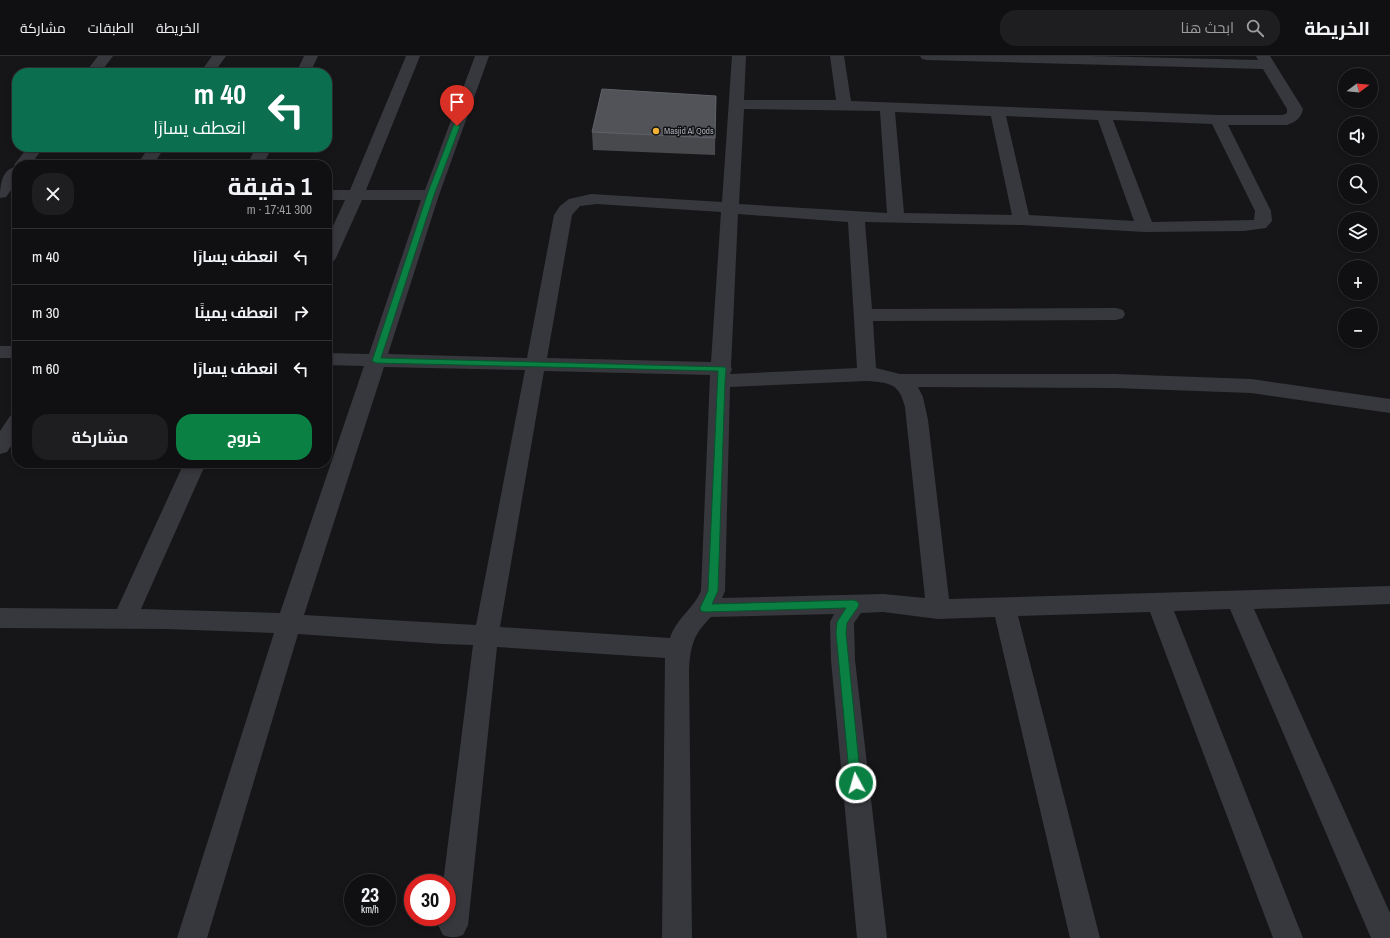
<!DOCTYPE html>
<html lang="ar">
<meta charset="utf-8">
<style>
body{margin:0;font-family:"Archivo Narrow",Cairo,sans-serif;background:#1e1e20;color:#f1f3f6;direction:rtl;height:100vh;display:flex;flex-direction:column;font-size:15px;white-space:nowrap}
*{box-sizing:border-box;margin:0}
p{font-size:13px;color:#9c9d9f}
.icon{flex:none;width:22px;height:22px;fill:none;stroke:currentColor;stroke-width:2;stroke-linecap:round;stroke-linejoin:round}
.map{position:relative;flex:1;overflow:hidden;direction:ltr}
.sheet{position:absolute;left:12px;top:104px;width:320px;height:308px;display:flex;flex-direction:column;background:#101012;border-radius:16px;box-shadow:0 2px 6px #0003,0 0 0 1px #303032;direction:rtl}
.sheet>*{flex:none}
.hud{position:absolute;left:12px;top:12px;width:320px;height:84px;border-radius:16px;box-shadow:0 2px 6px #0003,0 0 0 1px #303032;direction:rtl;background:#0b6e4f;color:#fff;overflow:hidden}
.needle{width:26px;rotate:74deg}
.controls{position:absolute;left:1338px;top:12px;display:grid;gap:8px}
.controls a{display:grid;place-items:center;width:40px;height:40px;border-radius:50%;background:#101012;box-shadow:0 2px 6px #0003,0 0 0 1px #303032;font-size:20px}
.speed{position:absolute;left:344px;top:818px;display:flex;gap:8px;font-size:20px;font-weight:700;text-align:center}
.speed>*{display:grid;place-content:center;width:52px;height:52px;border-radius:50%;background:#101012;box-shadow:0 2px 6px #0003,0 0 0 1px #303032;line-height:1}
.speed small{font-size:10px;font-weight:400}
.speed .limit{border:6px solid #d22;background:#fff;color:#111}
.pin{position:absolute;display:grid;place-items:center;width:34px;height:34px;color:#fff;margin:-41px -17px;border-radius:50% 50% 50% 0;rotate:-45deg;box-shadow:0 0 4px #0007}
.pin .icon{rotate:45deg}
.me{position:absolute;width:44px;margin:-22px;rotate:354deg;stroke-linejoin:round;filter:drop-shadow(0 0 3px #0008)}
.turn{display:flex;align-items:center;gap:14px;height:84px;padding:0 20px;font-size:18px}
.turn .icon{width:52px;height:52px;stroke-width:2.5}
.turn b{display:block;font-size:28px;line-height:34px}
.round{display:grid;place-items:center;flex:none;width:42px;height:42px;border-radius:16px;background:#1e1e20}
.overview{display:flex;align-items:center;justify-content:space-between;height:68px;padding:0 20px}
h1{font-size:24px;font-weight:700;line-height:30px}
.action{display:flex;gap:8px;margin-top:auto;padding:8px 20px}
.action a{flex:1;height:46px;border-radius:16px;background:#0b8043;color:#fff;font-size:16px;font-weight:700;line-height:46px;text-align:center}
.action a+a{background:#1e1e20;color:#f1f3f6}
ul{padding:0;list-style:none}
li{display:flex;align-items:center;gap:12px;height:56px;padding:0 20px;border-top:1px solid #303032}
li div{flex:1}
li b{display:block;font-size:15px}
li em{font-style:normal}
header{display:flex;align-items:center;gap:24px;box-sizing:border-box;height:56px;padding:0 20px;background:#101012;border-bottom:1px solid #303032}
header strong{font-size:19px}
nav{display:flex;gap:22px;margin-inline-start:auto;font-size:14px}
.search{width:280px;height:36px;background:#1e1e20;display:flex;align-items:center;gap:10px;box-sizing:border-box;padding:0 14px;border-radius:16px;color:#9c9d9f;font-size:15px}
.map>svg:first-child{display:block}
</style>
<header>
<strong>الخريطة</strong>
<div class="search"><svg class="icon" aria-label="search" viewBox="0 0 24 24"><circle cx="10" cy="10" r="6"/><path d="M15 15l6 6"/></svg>ابحث هنا</div>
<nav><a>الخريطة</a><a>الطبقات</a><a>مشاركة</a></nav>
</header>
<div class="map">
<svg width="1390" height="882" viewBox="0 0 1390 882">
<rect width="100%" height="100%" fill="#161618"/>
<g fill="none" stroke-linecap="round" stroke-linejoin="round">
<path fill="#37383d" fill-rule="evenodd" d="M98,0H113L100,17H85Z
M212,0H226L214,17H200Z
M304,0H318L310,17H296Z
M406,0H420L366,134H425L475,0H489L439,139L388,298L527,302L554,159L560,150L569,143L591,138L722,146L732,0H746L744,44H836L830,0H844L851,45L1218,59H1283L1287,57V53L1263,13L927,4L922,3L920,0H1090L1258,4L1256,0H1270L1303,53C1301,62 1296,66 1287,69H1228L1271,155L1272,165L1266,172L1244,175L1145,176L1022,169L865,166L872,253L1116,252L1123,254L1125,258L1123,262L1116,264L873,265L876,312L900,318H1115L1251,323L1390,343V357L1251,337L1115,332L918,331L923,341L928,364L949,543L1390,530V548L1254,553L1390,857V882H1371L1230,553L1174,555L1303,882H1273L1150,556L1018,560L1100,882H1070L995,561L938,563L883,556L861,557L854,567L855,604L887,882H857L831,604L830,566L834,558L711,561C693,579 691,589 689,613L692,882H662L665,602L497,591L468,869L463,879C455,882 451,882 443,879L438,869L439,861H447V827H443L473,589L442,588L298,578L207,882H177L274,577L166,573L0,572V552L117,553L184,407H206L141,553L280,557L364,310L327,309V297L369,298L421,144H362L336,202L333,206L327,207V183L345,144H327V134H350ZM744,53L880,55L887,157L739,148ZM895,56L991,60L1012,159L904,157ZM1006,60L1098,64L1134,165L1029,159ZM1113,64L1212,68L1255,155L1254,164L1152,166ZM597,148L721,156L711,306L547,302L572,159L580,150ZM738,158L848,166L857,312L730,318L732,313L731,311ZM384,311L525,314L476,569L304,559ZM544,315L710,319L701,535C693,553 676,563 670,582L500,571ZM867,325C890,327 899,327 905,351L925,542L883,538L722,542L725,535L730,331Z
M28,91H44L30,109H17V126L6,141L0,142C0,131 1,114 15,111L14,109Z
M149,91H165L153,109H137Z
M256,91H272L263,109H247Z
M0,290H17V302H0Z
M17,358V381L7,396L0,398V375L10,360Z"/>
</g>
<path fill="#47494d" d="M716,40L715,99L593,94L592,76Z"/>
<path fill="#525359" stroke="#5f6168" d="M602,33L716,40L715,82L592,76Z"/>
<path fill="#0b8043" stroke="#07532c" d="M454,68L460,70L434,139L381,302L725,311L726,313L725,325L718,535L712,548L854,544L858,546L859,548L858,551L847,567L846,577L861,727L860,731L856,732L852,731L850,727L836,577L837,566L846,552L705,556L701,555L700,552L708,535L718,315L376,307L372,305L427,139Z"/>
<circle fill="#f2b134" stroke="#111113" stroke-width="1.5" cx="656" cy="75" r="4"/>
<g text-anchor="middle" stroke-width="3" stroke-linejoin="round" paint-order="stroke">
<g font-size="9" fill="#a8adb8" stroke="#111113" text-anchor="start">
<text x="664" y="78">Masjid Al Qods</text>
</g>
</g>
</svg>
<div class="controls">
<a><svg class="needle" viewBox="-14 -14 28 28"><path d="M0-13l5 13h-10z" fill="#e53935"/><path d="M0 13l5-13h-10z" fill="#9c9d9f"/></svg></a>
<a><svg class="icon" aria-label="sound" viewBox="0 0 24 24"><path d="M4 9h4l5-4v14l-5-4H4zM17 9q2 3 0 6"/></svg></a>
<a><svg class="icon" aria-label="search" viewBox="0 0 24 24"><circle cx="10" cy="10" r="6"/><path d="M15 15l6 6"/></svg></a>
<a><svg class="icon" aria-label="layers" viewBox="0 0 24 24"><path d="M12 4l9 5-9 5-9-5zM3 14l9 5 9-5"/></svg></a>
<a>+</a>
<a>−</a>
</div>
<div class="speed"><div>23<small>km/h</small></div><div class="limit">30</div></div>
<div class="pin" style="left:457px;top:70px;background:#d93025"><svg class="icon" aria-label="arrive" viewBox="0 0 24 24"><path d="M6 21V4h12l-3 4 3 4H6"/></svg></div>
<svg class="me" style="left:856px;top:727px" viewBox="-20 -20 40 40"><circle r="17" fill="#0b8043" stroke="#fff" stroke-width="3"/><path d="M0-11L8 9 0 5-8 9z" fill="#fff"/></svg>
<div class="hud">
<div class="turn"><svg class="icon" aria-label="left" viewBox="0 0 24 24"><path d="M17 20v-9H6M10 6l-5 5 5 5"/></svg><div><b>40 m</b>انعطف يسارًا</div></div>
</div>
<section class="sheet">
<div class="overview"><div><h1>1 دقيقة</h1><p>300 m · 17:41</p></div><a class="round"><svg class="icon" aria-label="close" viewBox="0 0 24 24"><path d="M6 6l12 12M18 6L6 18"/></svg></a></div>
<ul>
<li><svg class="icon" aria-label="left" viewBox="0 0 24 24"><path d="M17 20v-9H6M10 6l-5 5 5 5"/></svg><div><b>انعطف يسارًا</b></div><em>40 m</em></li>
<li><svg class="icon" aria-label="right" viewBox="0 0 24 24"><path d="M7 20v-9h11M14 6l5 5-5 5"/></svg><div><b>انعطف يمينًا</b></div><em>30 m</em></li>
<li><svg class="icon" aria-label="left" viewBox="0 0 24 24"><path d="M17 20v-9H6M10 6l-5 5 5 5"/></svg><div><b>انعطف يسارًا</b></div><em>60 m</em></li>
</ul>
<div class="action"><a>خروج</a><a>مشاركة</a></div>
</section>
</div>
